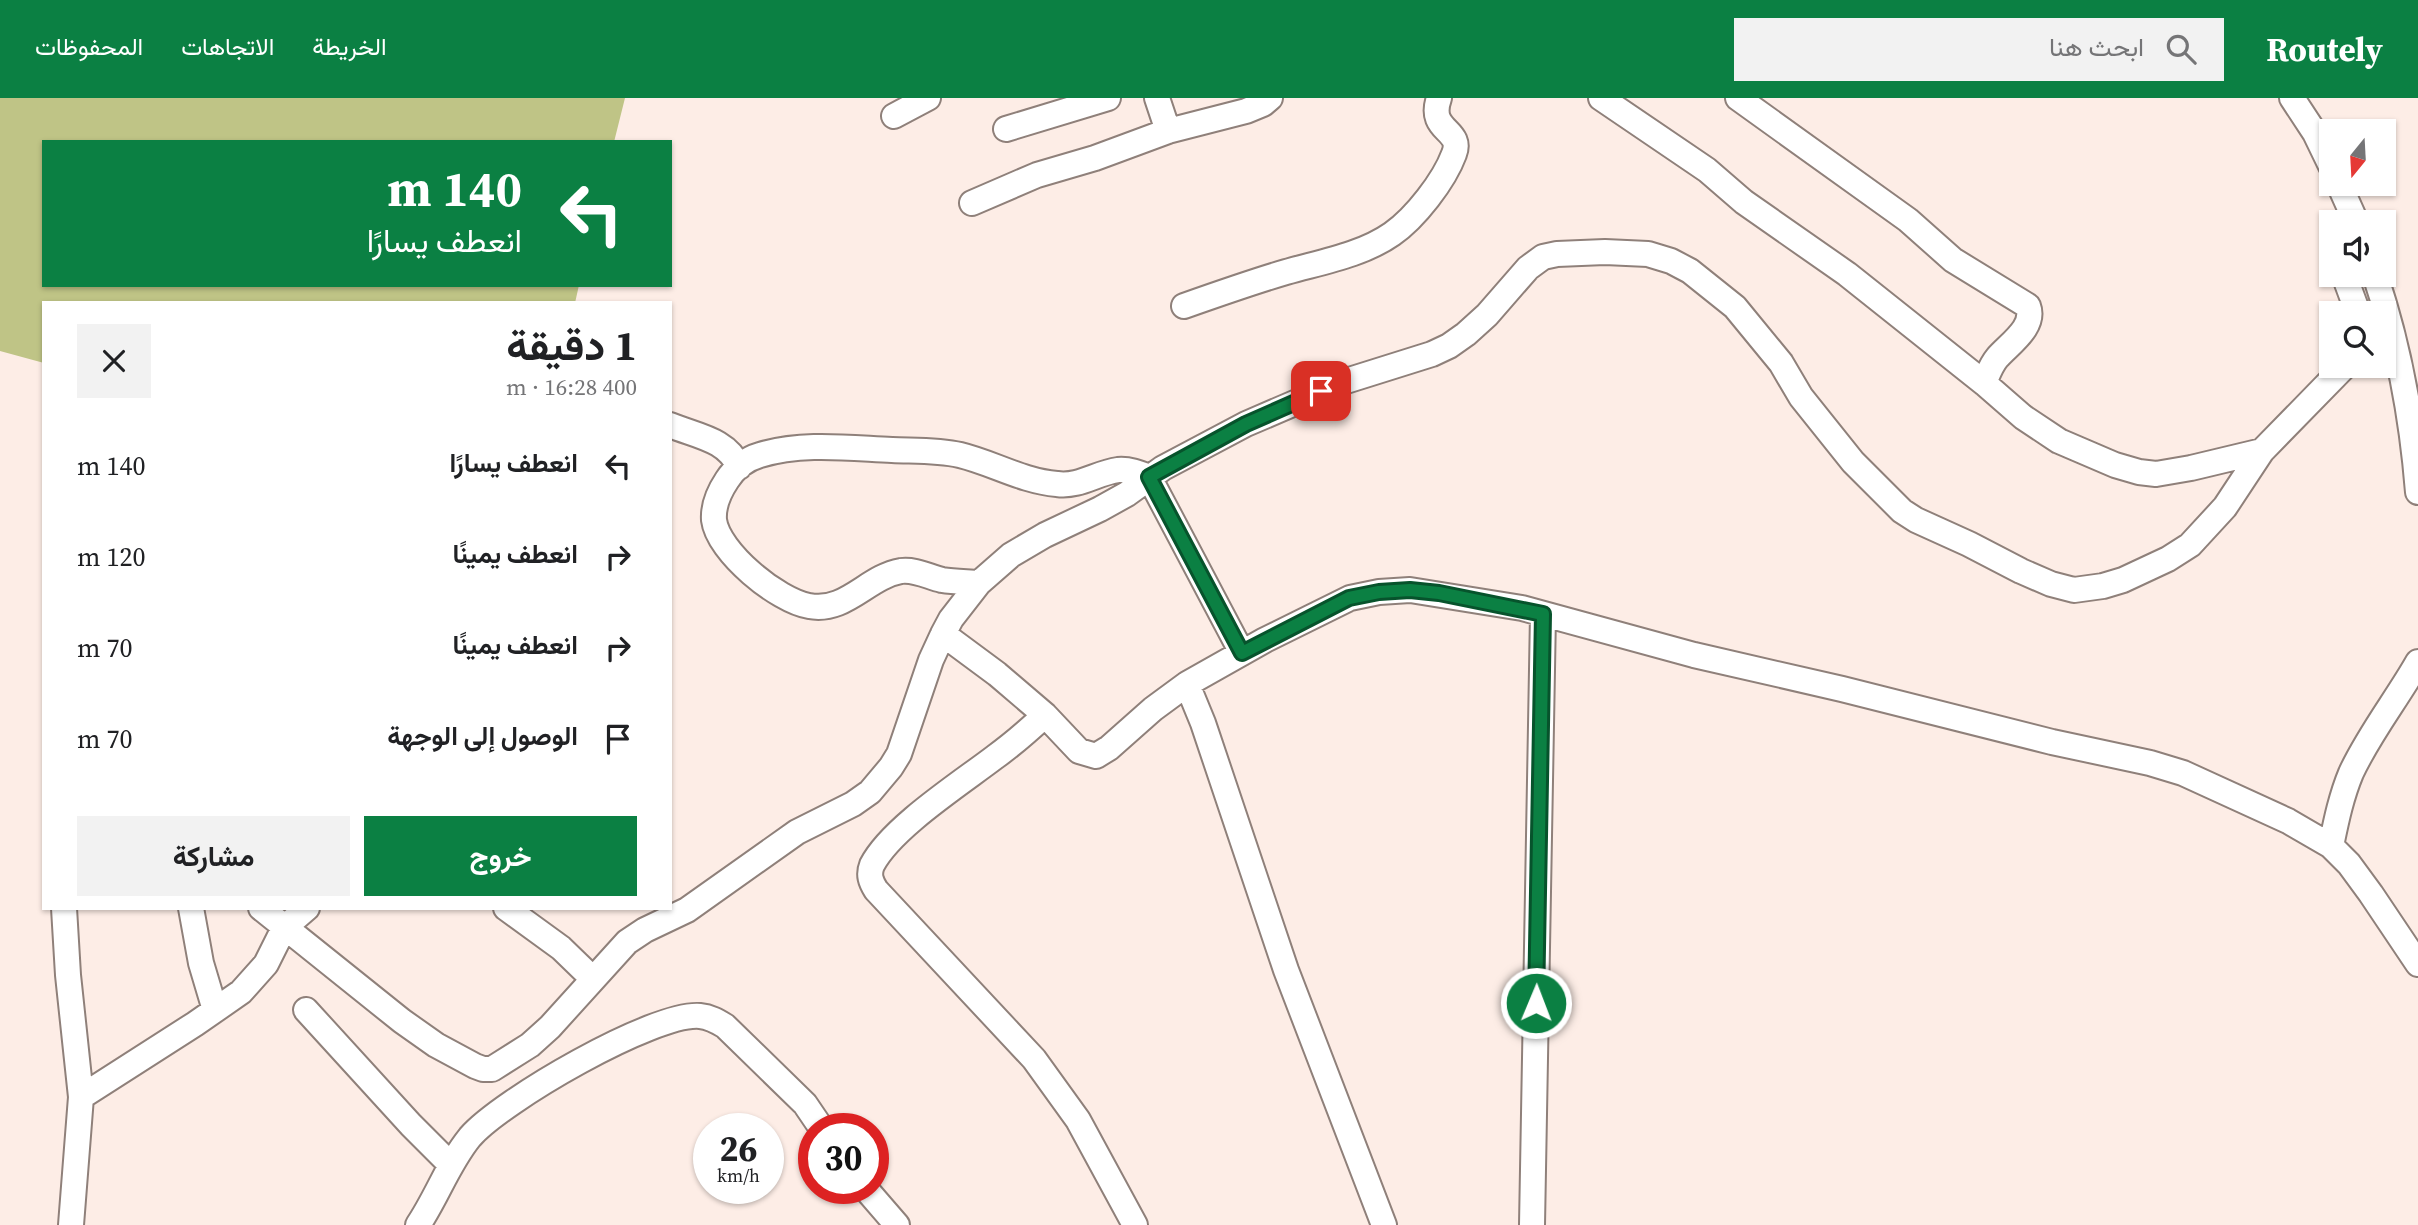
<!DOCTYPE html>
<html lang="ar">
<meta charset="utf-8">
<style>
body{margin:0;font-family:"Source Serif 4",Vazirmatn,serif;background:#f2f2f2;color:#202124;direction:rtl;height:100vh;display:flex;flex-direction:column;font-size:26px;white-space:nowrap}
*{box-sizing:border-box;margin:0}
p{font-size:23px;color:#757577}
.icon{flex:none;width:38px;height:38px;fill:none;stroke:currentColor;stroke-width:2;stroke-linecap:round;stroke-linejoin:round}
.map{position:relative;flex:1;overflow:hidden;direction:ltr}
.drawer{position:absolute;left:42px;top:203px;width:630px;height:609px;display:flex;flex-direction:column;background:#fff;border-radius:0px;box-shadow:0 2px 5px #0004;direction:rtl}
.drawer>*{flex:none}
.top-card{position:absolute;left:42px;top:42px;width:630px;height:147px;border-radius:0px;box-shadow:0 2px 5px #0004;direction:rtl;background:#0b8043;color:#fff;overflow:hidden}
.needle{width:46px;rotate:198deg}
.tools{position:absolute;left:2319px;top:21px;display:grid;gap:14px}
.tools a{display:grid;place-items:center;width:77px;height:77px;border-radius:0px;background:#fff;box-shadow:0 2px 5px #0004;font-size:35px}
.speed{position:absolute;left:693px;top:1015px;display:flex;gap:14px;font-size:35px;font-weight:700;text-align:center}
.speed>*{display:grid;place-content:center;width:91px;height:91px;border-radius:50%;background:#fff;box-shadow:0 2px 5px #0004;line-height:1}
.speed small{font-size:18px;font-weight:400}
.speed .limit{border:10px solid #d22;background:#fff;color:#111}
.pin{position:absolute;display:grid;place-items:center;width:60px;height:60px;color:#fff;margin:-30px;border-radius:14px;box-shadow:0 4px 10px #0006}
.me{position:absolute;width:77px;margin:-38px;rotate:1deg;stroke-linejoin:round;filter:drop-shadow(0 0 5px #0008)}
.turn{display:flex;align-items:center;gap:24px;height:147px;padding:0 35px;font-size:32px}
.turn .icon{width:91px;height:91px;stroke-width:2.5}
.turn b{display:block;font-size:49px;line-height:60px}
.round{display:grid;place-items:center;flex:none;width:74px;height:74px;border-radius:0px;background:#f2f2f2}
.headline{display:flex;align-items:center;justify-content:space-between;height:119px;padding:0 35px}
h1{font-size:42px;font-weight:700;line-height:52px}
.cta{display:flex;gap:14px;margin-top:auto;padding:14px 35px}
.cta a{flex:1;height:80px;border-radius:0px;background:#0b8043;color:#fff;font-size:28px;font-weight:700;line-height:80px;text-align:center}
.cta a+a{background:#f2f2f2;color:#202124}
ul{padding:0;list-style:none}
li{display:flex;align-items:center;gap:21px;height:91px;padding:0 35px}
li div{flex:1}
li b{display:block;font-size:26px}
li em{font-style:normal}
header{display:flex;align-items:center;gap:42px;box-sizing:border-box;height:98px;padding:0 35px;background:#0b8043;color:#fff}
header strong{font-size:33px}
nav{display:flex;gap:38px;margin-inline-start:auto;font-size:24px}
.search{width:490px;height:63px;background:#f2f2f2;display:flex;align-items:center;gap:18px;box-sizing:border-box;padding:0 24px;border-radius:0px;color:#757577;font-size:26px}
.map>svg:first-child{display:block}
</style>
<header>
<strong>Routely</strong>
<div class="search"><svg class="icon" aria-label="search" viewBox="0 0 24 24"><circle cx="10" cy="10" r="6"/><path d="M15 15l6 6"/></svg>ابحث هنا</div>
<nav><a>الخريطة</a><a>الاتجاهات</a><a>المحفوظات</a></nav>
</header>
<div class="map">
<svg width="2418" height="1127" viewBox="0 0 2418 1127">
<rect width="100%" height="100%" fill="#fdede6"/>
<path fill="#bfc486" d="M0,0H625L614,44H44V187H579L575,205H44V265L0,253Z"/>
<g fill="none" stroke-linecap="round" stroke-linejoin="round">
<g stroke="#8f807a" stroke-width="28">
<path id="minor" d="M1157,0L1168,33
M1601,0L1707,72L1744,104L1847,176L1984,285L2023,319L2059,343L2115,367L2139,374L2156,376L2191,370L2262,353
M1738,0L1908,122L1953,162L2028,208C2036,229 2009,246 1997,260C1991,267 1988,276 1984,285
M2292,0L2315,35L2331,68
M894,18L928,0
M1006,31L1108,0
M2339,86L2356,124
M972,105L1037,77L1095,60L1168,33L1246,13L1263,6L1270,0
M2344,177L2358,215
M2375,177C2399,248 2412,319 2418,394
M1184,208C1218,196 1252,184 1286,174C1321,164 1362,157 1392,136C1415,120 1444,83 1454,56C1464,31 1427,34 1439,0
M670,327C696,338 727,341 739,369
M979,485C967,484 954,484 942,482C929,479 915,471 901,473C867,479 846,515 809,508C778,503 718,454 714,422C713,408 719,394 727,382C734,371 746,361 760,357C802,344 848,350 892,352C915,353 938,352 960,357C993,365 1022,383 1057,386C1080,389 1096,375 1118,372C1129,371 1139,375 1149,379L1242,555
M943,536L997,576L1045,617L1079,653L1096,658L1109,650L1153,611L1187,586
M1045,617C1029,632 1013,646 995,659C961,685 891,730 872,767C868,777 871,784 876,792L1034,961L1078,1022L1135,1127
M2331,748C2336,724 2341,699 2351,675C2369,636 2397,601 2418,564
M64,810L68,877L81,999L71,1127
M191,810L201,865L215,912
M261,810L402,923L436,947L475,968L483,971H492L530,947L550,929L627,844L645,832L687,812L797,734L853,706L870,694L891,669L899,656L931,562L943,536L951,521L979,485L1011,457L1045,437L1100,411L1127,396L1163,370L1246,326L1346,283L1432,256L1449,248L1466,236L1487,217L1528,170L1543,159L1557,156L1605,154L1648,156L1671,163L1690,173L1735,209L1781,265L1801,299L1853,364L1902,413L1916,422L1969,446L2021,473L2051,486L2074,492L2103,488L2123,482L2168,461L2190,447L2225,409L2262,353L2345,268
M506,810L561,850L593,881
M306,912L411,1027L450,1066
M81,999L195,926L241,894L266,866L284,830L307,810
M865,1090L897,1127
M418,1127C437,1099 448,1066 470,1039C501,1003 654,914 700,918C710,919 717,923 725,928L805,1006L822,1031
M1384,1127L1286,872L1203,625L1187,586L1265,542L1350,500L1379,494L1410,492L1522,510L1694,557L1842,591L2052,644L2150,665L2183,675L2288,723L2331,748L2349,766L2371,796L2418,866
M1532,1127L1543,516"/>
</g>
<use href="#minor" stroke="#fff" stroke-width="24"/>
</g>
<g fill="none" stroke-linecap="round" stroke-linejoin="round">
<g stroke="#07532c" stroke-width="18">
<path id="route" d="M1321,293L1246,326L1149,379L1242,555L1349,500L1379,494L1410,492L1439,495L1543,516L1536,905"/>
</g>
<use href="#route" stroke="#0b8043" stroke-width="12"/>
</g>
</svg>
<div class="tools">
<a><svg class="needle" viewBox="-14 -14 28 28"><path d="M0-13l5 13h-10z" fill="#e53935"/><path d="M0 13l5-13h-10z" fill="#757577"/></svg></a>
<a><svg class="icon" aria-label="sound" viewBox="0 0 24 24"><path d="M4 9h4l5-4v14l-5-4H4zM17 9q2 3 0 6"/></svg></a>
<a><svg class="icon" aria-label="search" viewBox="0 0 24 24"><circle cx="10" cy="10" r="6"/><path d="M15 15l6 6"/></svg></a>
</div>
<div class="speed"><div>26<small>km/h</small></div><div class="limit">30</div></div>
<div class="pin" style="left:1321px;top:293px;background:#d93025"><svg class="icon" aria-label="arrive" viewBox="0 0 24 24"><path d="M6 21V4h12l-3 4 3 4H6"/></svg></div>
<svg class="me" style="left:1536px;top:905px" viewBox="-20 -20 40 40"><circle r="17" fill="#0b8043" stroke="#fff" stroke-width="3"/><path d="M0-11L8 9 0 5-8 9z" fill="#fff"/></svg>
<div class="top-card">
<div class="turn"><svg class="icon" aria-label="left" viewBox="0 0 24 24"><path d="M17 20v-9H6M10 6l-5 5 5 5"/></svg><div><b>140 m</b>انعطف يسارًا</div></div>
</div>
<section class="drawer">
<div class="headline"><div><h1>1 دقيقة</h1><p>400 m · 16:28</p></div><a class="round"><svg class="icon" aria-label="close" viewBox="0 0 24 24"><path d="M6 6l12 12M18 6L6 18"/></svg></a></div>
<ul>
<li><svg class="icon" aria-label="left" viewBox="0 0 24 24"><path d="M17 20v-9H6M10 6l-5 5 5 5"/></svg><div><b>انعطف يسارًا</b></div><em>140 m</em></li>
<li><svg class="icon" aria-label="right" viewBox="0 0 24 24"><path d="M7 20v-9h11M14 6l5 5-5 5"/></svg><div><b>انعطف يمينًا</b></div><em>120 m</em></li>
<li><svg class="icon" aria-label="right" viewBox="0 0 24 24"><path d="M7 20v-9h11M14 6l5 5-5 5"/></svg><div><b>انعطف يمينًا</b></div><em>70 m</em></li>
<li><svg class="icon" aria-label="arrive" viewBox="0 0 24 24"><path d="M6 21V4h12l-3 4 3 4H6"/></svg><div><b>الوصول إلى الوجهة</b></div><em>70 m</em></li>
</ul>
<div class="cta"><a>خروج</a><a>مشاركة</a></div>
</section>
</div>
